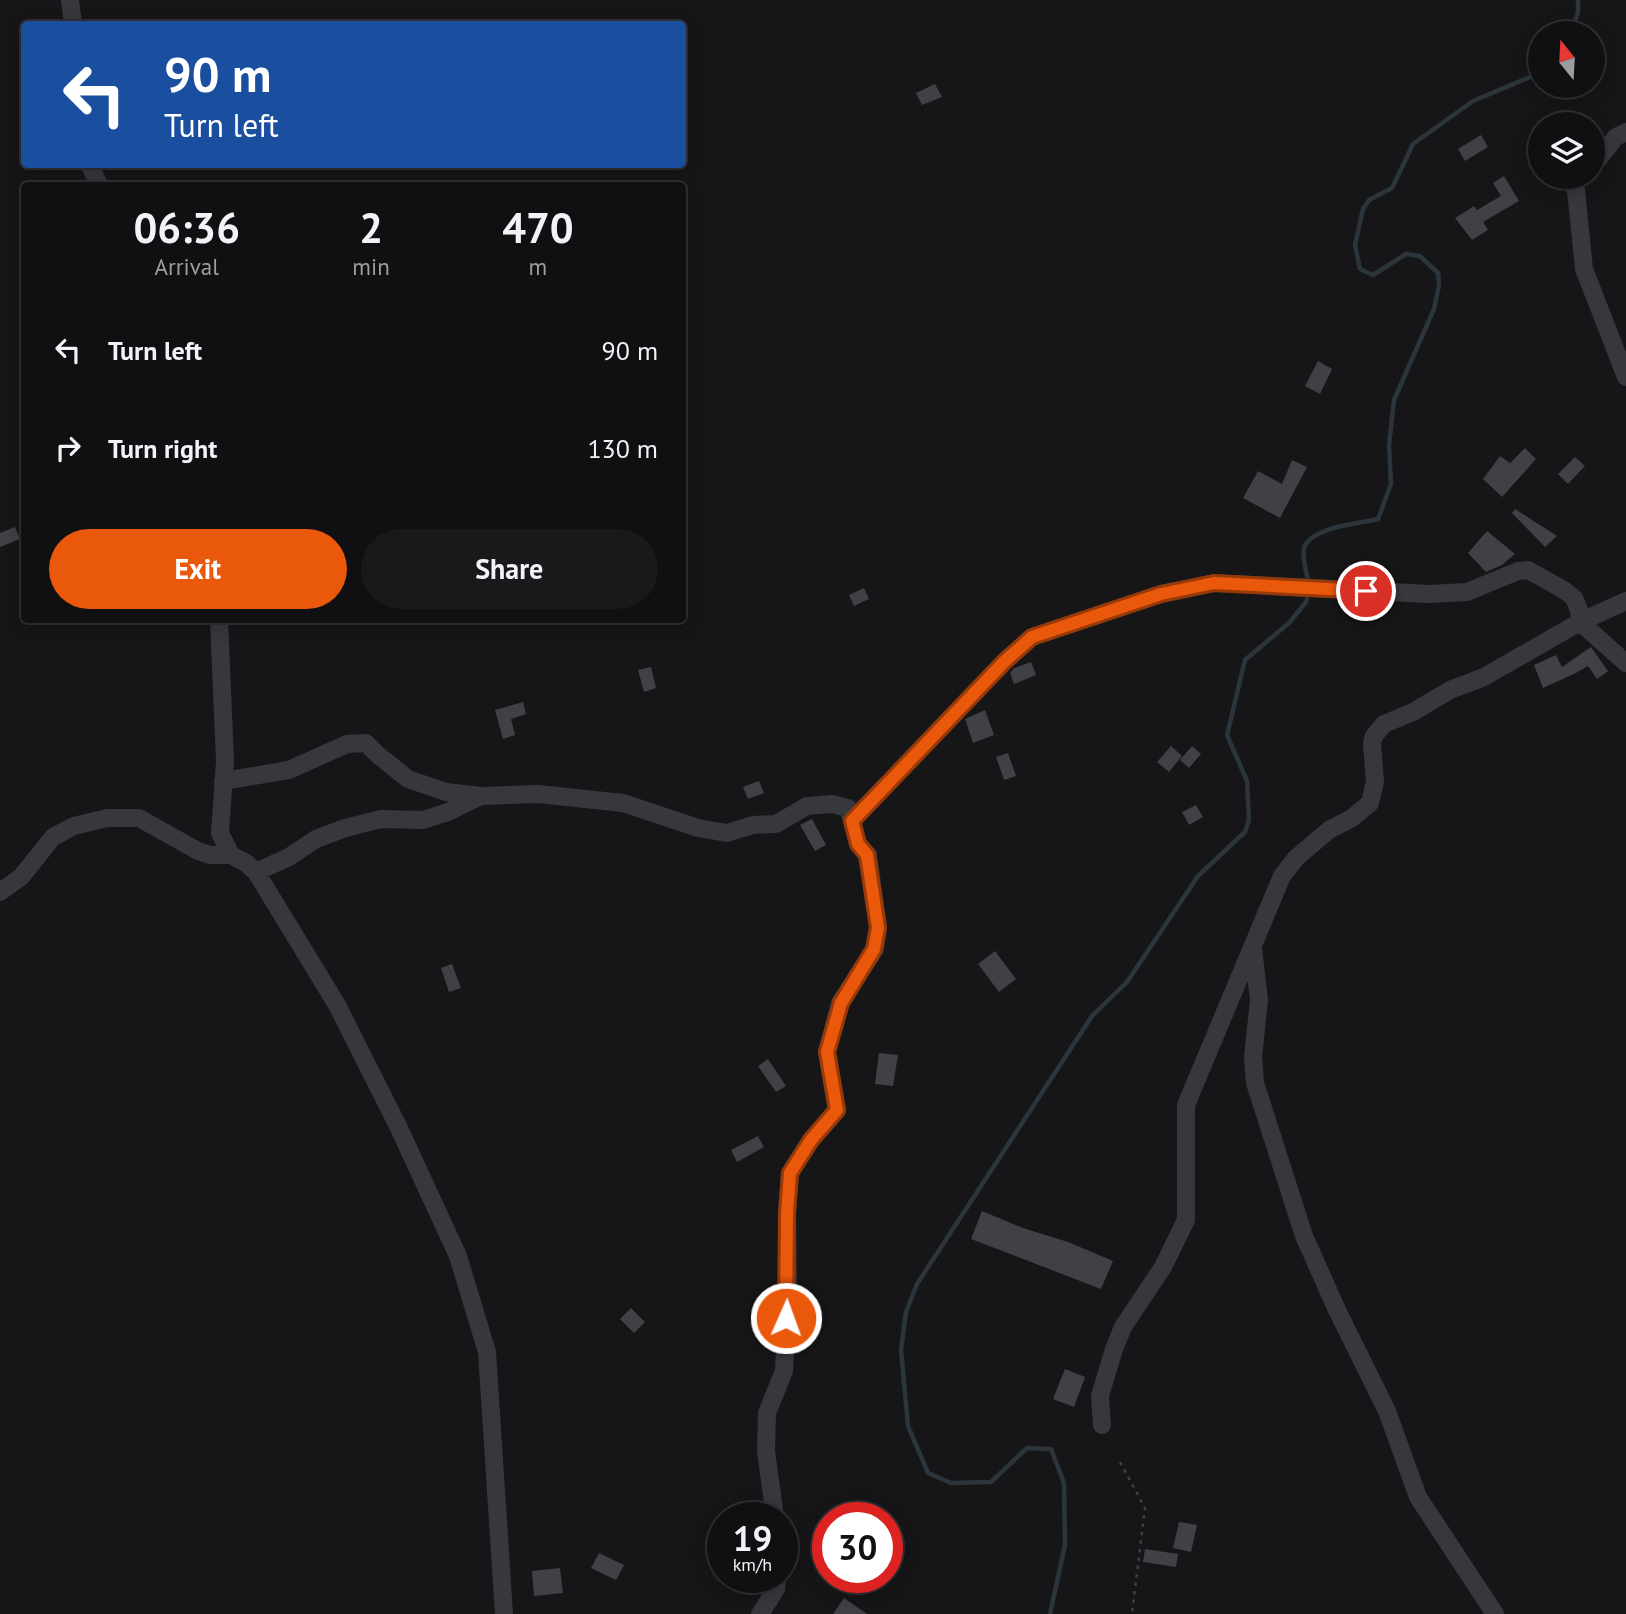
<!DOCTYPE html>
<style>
body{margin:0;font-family:"PT Sans",sans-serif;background:#19191b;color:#f1f3f6;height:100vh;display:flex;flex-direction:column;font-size:26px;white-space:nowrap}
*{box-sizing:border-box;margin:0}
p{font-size:23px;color:#9c9d9f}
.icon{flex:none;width:38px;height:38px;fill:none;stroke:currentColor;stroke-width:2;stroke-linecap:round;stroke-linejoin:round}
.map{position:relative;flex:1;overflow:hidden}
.drawer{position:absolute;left:21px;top:182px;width:665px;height:441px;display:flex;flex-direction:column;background:#101012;border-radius:7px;box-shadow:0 4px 18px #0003,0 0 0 2px #303032}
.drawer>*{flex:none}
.guide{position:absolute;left:21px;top:21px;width:665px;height:147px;border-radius:7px;box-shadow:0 4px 18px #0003,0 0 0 2px #303032;background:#1a4fa0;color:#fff;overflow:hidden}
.needle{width:46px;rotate:342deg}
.tools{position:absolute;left:1528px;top:21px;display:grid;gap:14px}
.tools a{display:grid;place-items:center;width:77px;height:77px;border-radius:50%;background:#101012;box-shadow:0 4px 18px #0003,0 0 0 2px #303032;font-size:35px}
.speed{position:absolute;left:707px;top:1502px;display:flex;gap:14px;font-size:35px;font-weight:700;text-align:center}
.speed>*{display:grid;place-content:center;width:91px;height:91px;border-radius:50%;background:#101012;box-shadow:0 4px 18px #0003,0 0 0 2px #303032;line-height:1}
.speed small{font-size:18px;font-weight:400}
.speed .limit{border:10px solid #d22;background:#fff;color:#111}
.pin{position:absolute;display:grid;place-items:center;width:60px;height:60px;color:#fff;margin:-30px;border:4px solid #fff;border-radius:50%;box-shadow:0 2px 7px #0007}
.me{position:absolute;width:77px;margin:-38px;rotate:2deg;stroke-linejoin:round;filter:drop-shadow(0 0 5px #0008)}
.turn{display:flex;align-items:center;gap:24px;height:147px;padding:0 28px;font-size:32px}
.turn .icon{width:91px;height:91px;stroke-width:2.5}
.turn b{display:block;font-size:49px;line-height:60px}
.eta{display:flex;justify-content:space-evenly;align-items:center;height:119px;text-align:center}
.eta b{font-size:42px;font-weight:700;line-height:49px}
.action{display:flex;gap:14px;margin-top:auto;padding:14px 28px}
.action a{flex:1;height:80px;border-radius:42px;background:#ea580c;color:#fff;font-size:28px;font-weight:700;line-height:80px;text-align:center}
.action a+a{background:#19191b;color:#f1f3f6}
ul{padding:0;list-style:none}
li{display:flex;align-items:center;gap:21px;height:98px;padding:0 28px}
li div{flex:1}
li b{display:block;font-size:26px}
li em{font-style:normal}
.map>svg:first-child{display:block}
</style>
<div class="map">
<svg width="1626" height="1614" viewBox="0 0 1626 1614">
<rect width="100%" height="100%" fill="#161618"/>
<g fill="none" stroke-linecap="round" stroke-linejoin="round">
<path stroke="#2c353c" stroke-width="4.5" d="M1571,33L1578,12V0
M1308,582C1307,573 1302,559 1304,549C1309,527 1358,524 1378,519L1391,484L1389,445L1394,400L1434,309L1439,285L1438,273L1420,256L1406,254L1373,275L1360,269L1355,245L1363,209L1369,200L1392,188L1413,144L1473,101L1530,77L1540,69
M1050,1614L1065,1545L1064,1483L1051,1449L1027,1448L991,1482L951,1483L928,1473L908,1426L901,1350L906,1312L917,1284L1092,1016L1127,982L1198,876L1245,832L1249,820L1247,781L1227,735L1245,660L1290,622L1306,602L1309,591"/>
</g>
<path fill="#404145" d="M935,84L942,97L922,105L916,93Z
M1481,135L1488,147L1465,161L1458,149Z
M1504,176L1519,201L1483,222L1488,230L1472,240L1455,218L1474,206L1477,210L1501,196L1493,183Z
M1318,361L1332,369L1320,394L1305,386Z
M1525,448L1536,459L1502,497L1483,479L1500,456L1510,463Z
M1575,457L1585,466L1568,484L1558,474Z
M1292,460L1307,467L1280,518L1243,498L1258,471L1282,484Z
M1515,509L1557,536L1545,547L1512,513Z
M15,527L20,539L0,547V533Z
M1487,531L1515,554L1502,565L1486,572L1468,553Z
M864,588L869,599L854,606L849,595Z
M1591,647L1608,671L1597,679L1588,666L1576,673L1543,688L1534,665L1556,655L1562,667Z
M1031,662L1036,675L1014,684L1010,673L1014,668Z
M651,667L656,688L644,692L638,670Z
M523,702L526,714L511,719L515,735L503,739L495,710Z
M985,710L994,735L973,743L965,719Z
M1171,746L1182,756L1169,772L1157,762Z
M1192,746L1201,754L1189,768L1180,760Z
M1008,753L1016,776L1004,780L996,757Z
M759,781L764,793L748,799L743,787Z
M1196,805L1203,817L1189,825L1182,812Z
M812,819L826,845L815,851L800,825Z
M995,951L1016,979L999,992L978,964Z
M452,964L461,988L449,992L441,968Z
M879,1053L898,1055L893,1086L875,1084Z
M768,1059L786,1086L776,1092L758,1066Z
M758,1136L764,1147L737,1162L731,1150Z
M982,1211L1023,1228L1068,1242L1113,1261L1101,1289L971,1239Z
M631,1308L645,1322L634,1333L620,1319Z
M1065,1369L1085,1377L1074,1407L1053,1399Z
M1179,1522L1197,1525L1191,1552L1173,1548Z
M1145,1549L1178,1554L1176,1567L1143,1562Z
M599,1553L624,1565L616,1580L591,1568Z
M560,1568L563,1593L534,1596L532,1571Z
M844,1598L867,1614H833Z"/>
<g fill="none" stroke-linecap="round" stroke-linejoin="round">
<path stroke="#3d3f44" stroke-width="2.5" stroke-dasharray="3.5 5" stroke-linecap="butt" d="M1120,1462L1145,1508L1132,1614"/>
<path stroke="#37383d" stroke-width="18" d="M70,0L73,24
M89,164L100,186
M1592,167L1616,137L1626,132
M1569,177L1576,190L1584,269L1626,377
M219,620L225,761L220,833L231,855
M223,781L289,770L347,744L366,743L378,755L408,779L446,792L481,796L538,794L623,803L698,828L727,833L753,825L776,824L807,806L832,804L848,808L852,821
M256,872L289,857L316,839L345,828L381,819L423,820L448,812L481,796
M0,892L21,877L53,837L74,826L107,818H139L198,851L210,855H231L246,863L256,872L337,1005L398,1126L458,1256L487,1352L504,1614
M1253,948L1259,1000L1253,1057L1255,1083L1304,1236L1337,1310L1387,1411L1418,1497L1495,1614
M1102,1425L1100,1396L1114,1349L1123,1327L1163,1267L1186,1220V1105L1282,876L1296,858L1329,830L1352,818L1370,803L1375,782L1372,743L1374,736L1384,724L1413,712L1450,690L1484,677L1580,622L1626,601
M775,1517L766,1451L767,1413L784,1371L788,1292L787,1213L790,1173L811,1140L837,1110L827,1052L840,1003L875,949L878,927L868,855L858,844L852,821L1005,661L1032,637L1161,594L1214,583L1429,594L1467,592L1518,571L1528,570L1564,590L1574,598L1579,610L1580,622L1626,663
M760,1614L776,1589L777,1577"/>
</g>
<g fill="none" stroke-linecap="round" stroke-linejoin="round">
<g stroke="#983908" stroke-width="18">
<path id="route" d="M786,1318L787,1213L790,1173L811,1140L837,1110L827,1052L841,1003L874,949L878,928L867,855L858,844L852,821L1005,661L1032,637L1161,594L1214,583L1366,591"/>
</g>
<use href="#route" stroke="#ea580c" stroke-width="12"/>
</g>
</svg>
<div class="tools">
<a><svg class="needle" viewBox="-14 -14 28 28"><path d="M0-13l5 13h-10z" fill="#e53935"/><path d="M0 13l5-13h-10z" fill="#9c9d9f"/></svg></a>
<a><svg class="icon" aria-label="layers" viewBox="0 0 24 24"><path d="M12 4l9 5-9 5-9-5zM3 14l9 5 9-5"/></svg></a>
</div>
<div class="speed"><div>19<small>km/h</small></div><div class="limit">30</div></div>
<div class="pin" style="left:1366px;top:591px;background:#d93025"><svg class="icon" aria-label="arrive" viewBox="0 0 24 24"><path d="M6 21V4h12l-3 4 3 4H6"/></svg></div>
<svg class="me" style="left:786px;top:1318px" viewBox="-20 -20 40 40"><circle r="17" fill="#ea580c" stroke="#fff" stroke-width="3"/><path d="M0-11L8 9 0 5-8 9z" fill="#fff"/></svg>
<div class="guide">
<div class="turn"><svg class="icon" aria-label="left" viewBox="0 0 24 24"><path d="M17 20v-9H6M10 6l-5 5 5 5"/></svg><div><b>90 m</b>Turn left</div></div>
</div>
<section class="drawer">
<div class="eta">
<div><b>06:36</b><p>Arrival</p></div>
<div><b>2</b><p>min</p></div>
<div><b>470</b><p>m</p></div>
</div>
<ul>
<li><svg class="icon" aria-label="left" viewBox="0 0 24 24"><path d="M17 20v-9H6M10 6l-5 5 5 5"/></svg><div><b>Turn left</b></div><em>90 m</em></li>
<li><svg class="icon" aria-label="right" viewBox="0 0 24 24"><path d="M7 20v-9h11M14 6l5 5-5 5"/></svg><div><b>Turn right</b></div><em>130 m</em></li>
</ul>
<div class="action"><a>Exit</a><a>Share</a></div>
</section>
</div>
